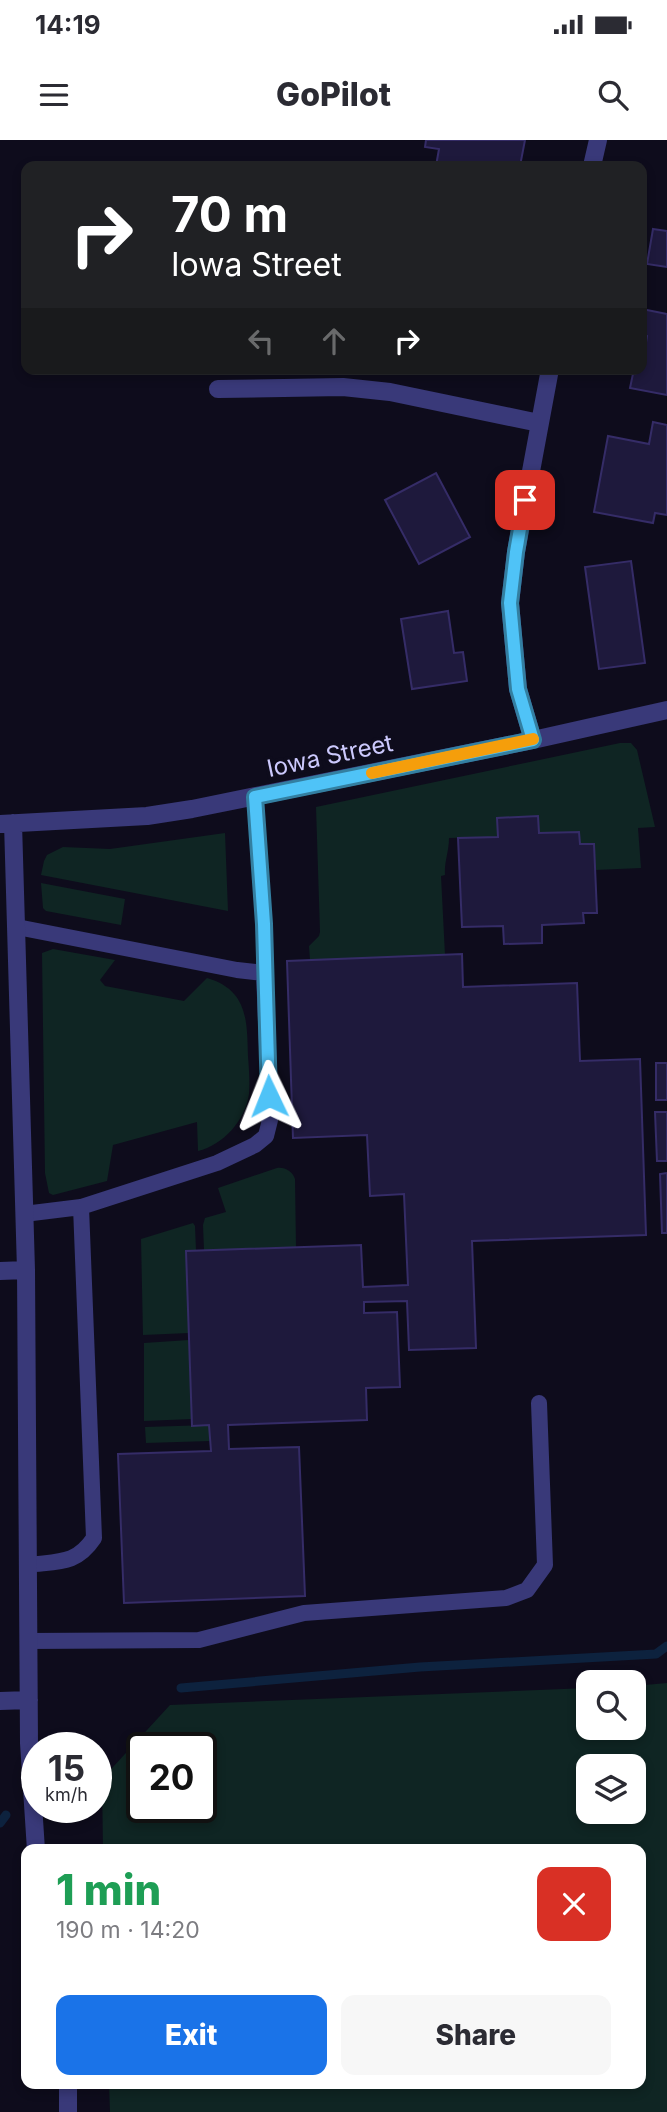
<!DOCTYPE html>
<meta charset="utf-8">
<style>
body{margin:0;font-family:Inter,sans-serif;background:#f7f7f7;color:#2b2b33;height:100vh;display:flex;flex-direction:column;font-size:26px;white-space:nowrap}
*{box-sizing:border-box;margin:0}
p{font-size:23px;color:#7c7c81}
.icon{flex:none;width:38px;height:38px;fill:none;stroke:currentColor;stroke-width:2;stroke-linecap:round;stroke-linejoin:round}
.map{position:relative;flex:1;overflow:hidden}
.drawer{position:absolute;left:21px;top:1704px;width:625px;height:245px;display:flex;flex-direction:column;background:#fff;border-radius:14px;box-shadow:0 4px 10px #0003}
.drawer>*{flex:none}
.hud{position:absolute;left:21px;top:21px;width:626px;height:214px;border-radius:14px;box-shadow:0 4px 10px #0003;background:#202124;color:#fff;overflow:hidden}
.buttons{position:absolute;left:576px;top:1530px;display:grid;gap:14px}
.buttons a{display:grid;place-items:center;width:70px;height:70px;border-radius:14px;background:#fff;box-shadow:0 4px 10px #0003;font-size:35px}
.speed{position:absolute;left:21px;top:1592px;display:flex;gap:14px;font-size:35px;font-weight:700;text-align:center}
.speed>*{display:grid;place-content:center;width:91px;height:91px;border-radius:50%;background:#fff;box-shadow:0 4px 10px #0003;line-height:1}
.speed small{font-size:18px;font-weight:400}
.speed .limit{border:4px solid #111;border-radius:10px;background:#fff;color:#111}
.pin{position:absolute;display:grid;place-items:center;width:60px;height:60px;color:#fff;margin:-30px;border-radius:14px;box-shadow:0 4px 10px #0006}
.me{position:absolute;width:77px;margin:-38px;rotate:358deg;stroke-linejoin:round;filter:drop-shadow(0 0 5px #0008)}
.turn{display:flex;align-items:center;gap:24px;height:147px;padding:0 35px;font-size:32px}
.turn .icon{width:91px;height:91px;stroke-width:2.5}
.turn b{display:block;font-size:49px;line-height:60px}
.lanes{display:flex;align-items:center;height:66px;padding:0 35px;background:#0003;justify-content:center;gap:35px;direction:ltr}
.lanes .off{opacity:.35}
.round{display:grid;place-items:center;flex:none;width:74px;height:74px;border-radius:14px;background:#f7f7f7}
.head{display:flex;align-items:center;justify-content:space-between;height:119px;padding:0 35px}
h1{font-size:42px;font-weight:800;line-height:52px;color:#1e9e55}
.action{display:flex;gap:14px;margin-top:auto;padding:14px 35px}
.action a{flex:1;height:80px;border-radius:14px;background:#1a73e8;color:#fff;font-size:28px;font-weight:800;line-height:80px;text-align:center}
.action a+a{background:#f7f7f7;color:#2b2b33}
.status{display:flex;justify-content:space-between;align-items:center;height:49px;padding:0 35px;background:#fff;direction:ltr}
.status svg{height:19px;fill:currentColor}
header{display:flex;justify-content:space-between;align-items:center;height:91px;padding:0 35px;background:#fff;font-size:32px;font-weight:800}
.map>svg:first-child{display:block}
</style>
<div class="status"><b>14:19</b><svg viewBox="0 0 49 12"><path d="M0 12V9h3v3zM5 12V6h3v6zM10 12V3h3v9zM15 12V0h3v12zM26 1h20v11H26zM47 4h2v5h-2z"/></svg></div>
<header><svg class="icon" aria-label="menu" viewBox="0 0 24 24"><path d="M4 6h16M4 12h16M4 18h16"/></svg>GoPilot<svg class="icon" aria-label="search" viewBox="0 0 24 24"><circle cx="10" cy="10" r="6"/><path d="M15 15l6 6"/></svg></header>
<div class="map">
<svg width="667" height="1972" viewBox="0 0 667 1972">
<rect width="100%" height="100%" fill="#0e0c1c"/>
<path fill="#0f2523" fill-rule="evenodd" d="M620,603H631L637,610L655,687L638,688L641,728L595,730L594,704H580L579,692L539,693L538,676L498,697L449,698C449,712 444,722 445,735L441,736L445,815L310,820L309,806L319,796L320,792L316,667Z
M225,693L228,771L41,735L44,721L47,715L63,707L110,709Z
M41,743L125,759L121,785L46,771L43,768Z
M53,809L115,820L100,840L105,846L184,861L207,838C248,850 247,881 248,916C249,929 250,942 249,954C245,981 223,1005 198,1011L197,982L113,1005L107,1041L53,1055L49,1053L45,1033L42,813Z
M277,1028C285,1027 292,1031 295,1039L296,1107L204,1110L203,1085L205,1078L226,1072L218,1048Z
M193,1083L195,1086L196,1110L186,1111L189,1193L143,1195L141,1099Z
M189,1200L192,1279L144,1281V1203Z
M209,1285L210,1301L146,1303L145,1287Z
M667,1543V1972H110L109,1944H640V1710H103L102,1639L170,1565L588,1548V1587H634V1546ZM142,1608H201V1668H142ZM588,1626H634V1671H588Z"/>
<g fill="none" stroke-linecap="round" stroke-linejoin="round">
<path stroke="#0d223e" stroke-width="9" d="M181,1548L420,1527L656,1514L667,1506
M0,1683L6,1675"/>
</g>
<path fill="#1e193c" stroke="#352c67" stroke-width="2" d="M426,0H525L520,26H436L439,9L425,7Z
M653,89L667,91V127L647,124Z
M642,169L667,174V255L630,248L634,229H642L647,196L642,195Z
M653,282L667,285V375L655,373L653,383L594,372L608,296L649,304Z
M436,333L470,397L419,424L385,360Z
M631,421L645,523L599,529L585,427Z
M448,471L454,513L463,512L467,541L412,549L401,479Z
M538,676L539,693L579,692L580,704H594L597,773H583L584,783L542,785V803L504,804L503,786L462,787L458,698L498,697L497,678Z
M462,814L463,847L577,843L580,921L640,919L646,1095L472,1101L476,1208L409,1210L407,1161L364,1162V1173L397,1172L400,1247L366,1248L367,1280L228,1285L229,1309L299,1307L305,1456L124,1463L118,1314L211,1311L209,1285L192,1286L186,1111L361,1105L363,1147L408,1145L404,1054L370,1056L367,995L293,998L287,821Z
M656,923H667V960H656Z
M655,972H667V1021H657Z
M667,1033V1093H662L660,1034Z"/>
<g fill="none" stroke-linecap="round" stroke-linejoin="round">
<path stroke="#393979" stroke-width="16" d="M255,657L264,784V833
M17,787L237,830L264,833L270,980L266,996L255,1005L217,1023L81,1067L24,1074
M28,1425C58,1421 76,1425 94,1398L81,1067
M28,1501L199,1500L304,1473L506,1458L527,1450L545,1425L539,1263"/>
<path stroke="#393979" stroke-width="18" d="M592,26L598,0
M218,249L343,247L390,252L539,283
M533,600L518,549L510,463L516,412L550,229
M13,683L26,1130L29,1603L36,1710
M0,684L147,676L192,669L533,600L667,570
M0,1131L26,1130
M0,1561L29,1560
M68,1944V1972"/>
</g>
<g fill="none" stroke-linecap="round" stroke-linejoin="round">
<g stroke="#337fa1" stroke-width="18">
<path id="route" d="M269,956L264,784L255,657L533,600L518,549L510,463L516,412L525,360"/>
</g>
<use href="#route" stroke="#4fc3f7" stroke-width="12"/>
<path stroke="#f59e0b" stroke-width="12" d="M372,633L533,599"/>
</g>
<g text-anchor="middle" stroke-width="7" stroke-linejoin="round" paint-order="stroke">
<g font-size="24" fill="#ccc9fd" stroke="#0e0c1c">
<text transform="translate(330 616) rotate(-12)" y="8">Iowa Street</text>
</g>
</g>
</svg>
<div class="buttons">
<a><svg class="icon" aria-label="search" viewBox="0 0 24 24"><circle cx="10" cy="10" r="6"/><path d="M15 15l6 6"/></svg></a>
<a><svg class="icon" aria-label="layers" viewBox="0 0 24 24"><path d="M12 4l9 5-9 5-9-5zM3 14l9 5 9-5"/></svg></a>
</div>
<div class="speed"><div>15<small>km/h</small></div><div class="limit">20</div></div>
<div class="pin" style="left:525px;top:360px;background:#d93025"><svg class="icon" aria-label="arrive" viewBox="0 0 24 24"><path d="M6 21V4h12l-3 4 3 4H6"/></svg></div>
<svg class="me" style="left:269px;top:956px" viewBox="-20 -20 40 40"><path d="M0-17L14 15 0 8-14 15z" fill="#4fc3f7" stroke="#fff" stroke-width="4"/></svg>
<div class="hud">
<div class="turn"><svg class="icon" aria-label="right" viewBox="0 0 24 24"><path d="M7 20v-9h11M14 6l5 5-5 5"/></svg><div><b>70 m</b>Iowa Street</div></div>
<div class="lanes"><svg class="icon off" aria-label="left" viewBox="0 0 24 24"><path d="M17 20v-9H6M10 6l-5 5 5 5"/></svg><svg class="icon off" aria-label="ahead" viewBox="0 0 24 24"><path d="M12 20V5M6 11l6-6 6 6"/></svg><svg class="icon" aria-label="right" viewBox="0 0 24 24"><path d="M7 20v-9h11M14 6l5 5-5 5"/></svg></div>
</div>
<section class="drawer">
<div class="head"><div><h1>1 min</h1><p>190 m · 14:20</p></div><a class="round" style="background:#d93025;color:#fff"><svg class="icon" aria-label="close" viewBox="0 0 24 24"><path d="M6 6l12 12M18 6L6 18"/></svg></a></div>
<div class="action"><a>Exit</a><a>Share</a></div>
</section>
</div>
